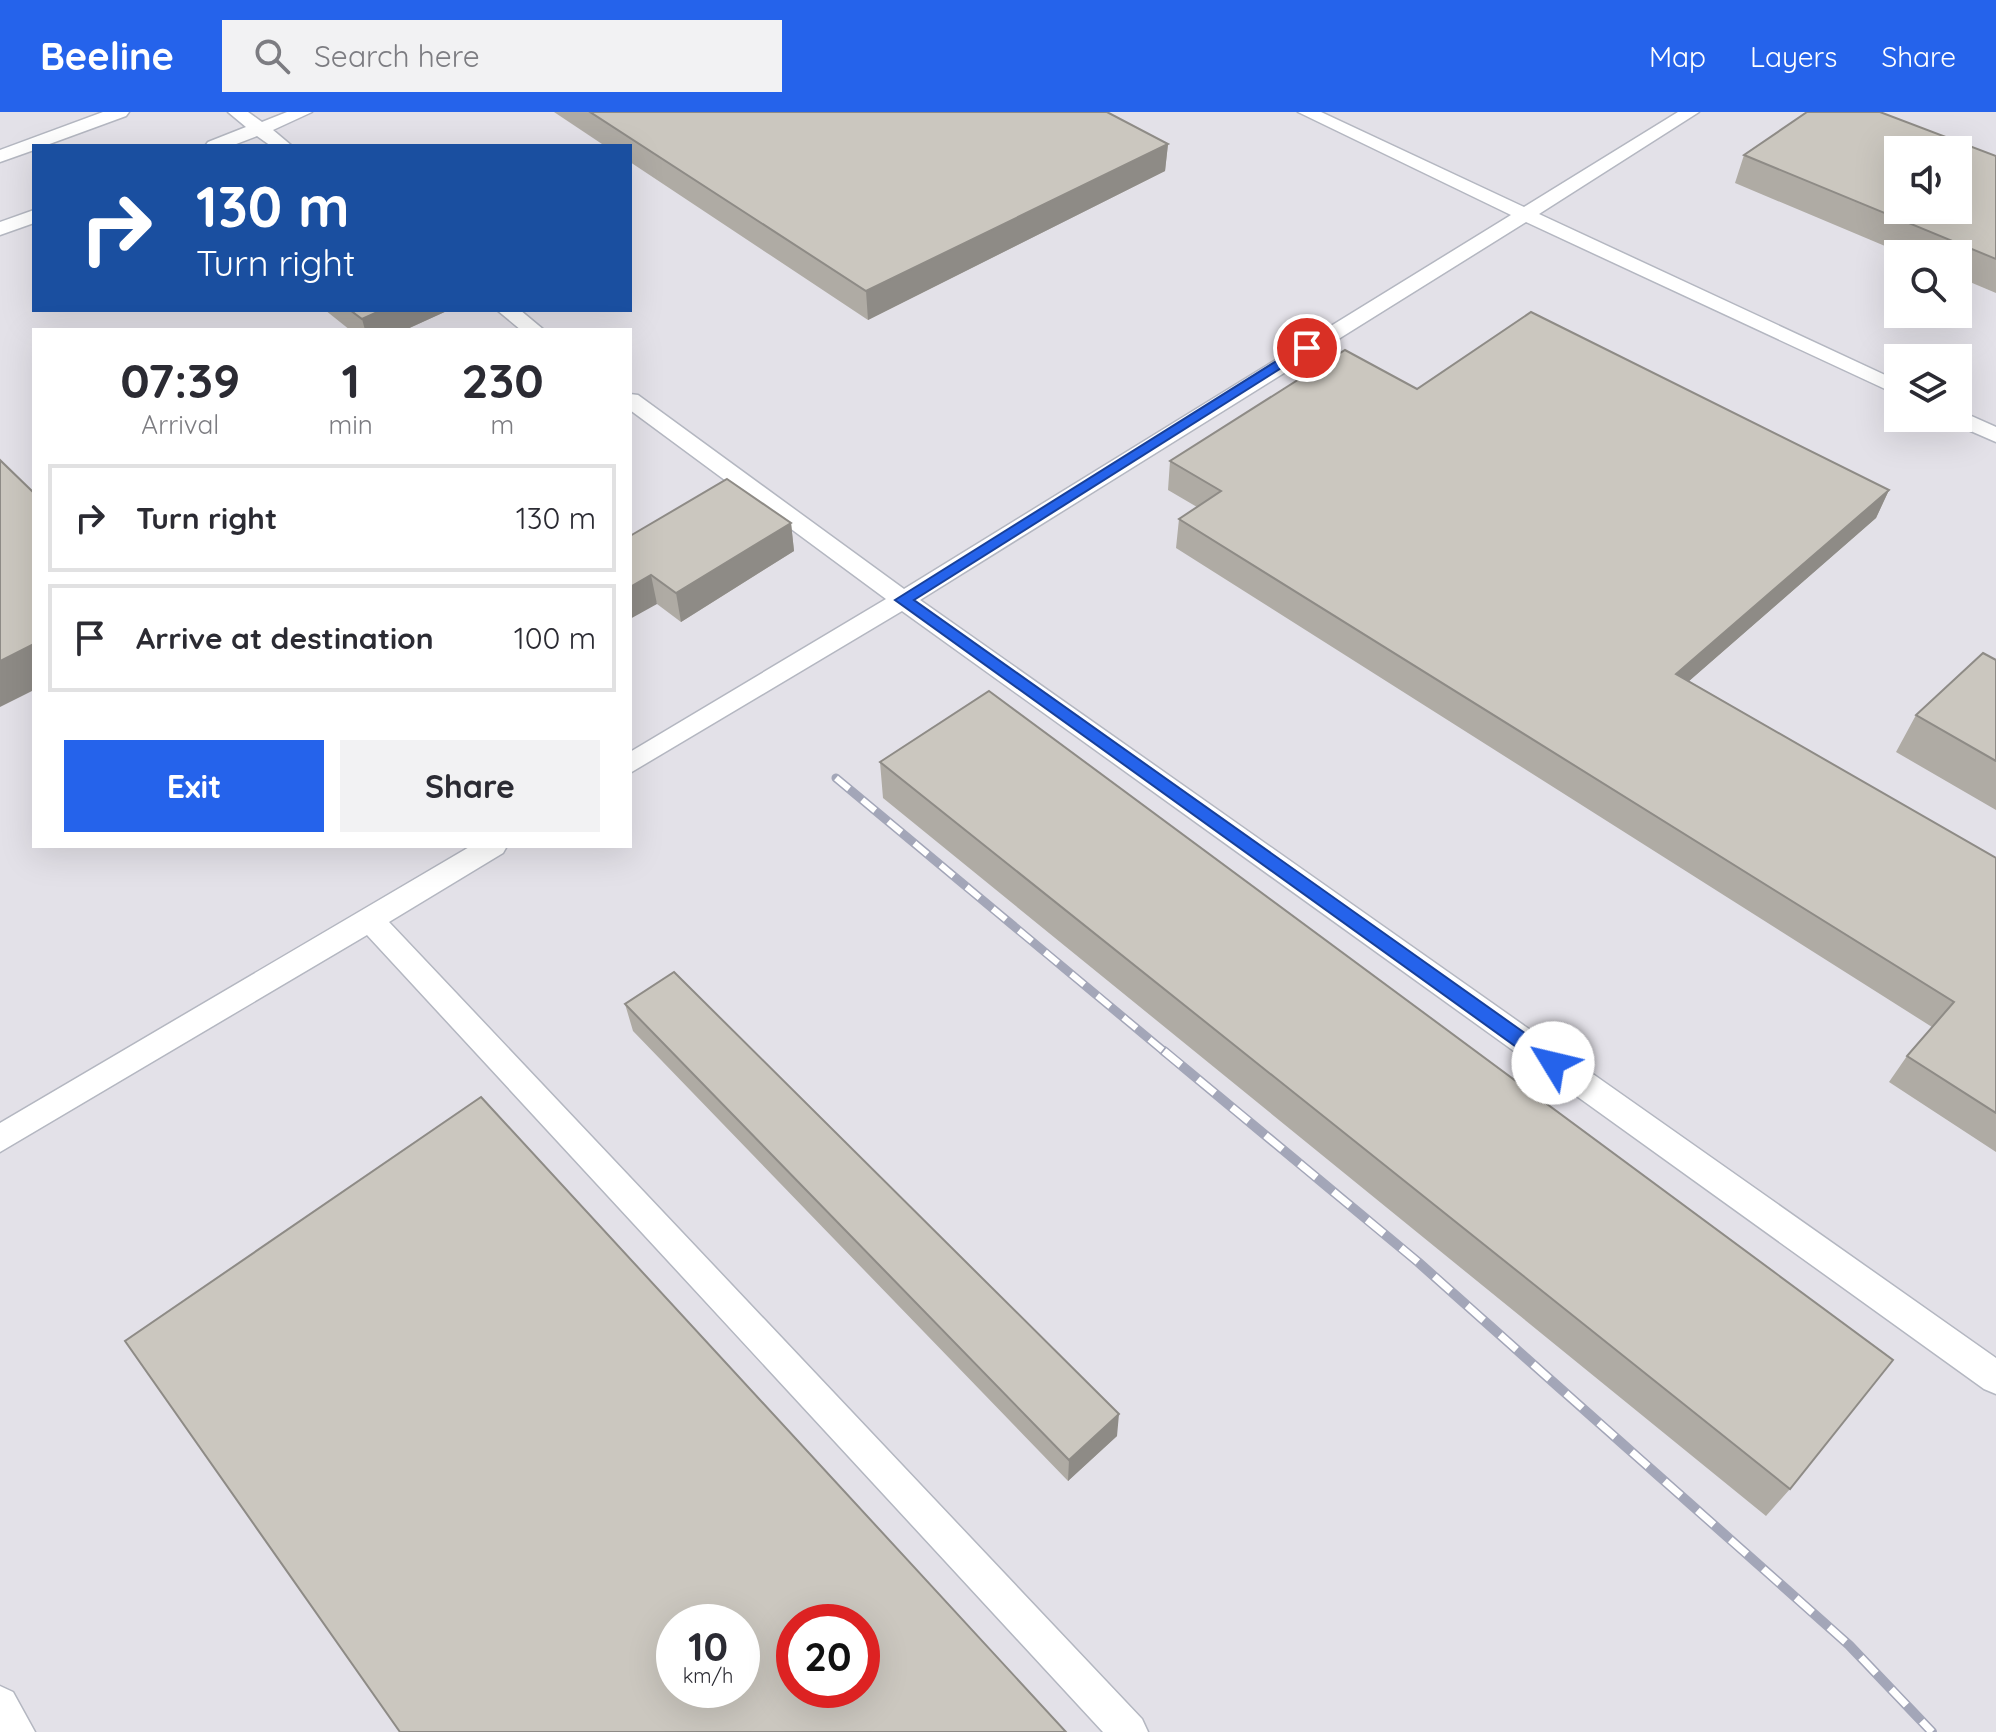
<!DOCTYPE html>
<style>
body{margin:0;font-family:Quicksand,sans-serif;background:#f2f2f3;color:#2b2b33;height:100vh;display:flex;flex-direction:column;font-size:30px;white-space:nowrap}
*{box-sizing:border-box;margin:0}
p{font-size:26px;color:#7c7c81}
.icon{flex:none;width:44px;height:44px;fill:none;stroke:currentColor;stroke-width:2;stroke-linecap:round;stroke-linejoin:round}
.map{position:relative;flex:1;overflow:hidden}
.panel{position:absolute;left:32px;top:216px;width:600px;height:520px;display:flex;flex-direction:column;background:#fff;border-radius:0px;box-shadow:0 8px 32px #0002}
.panel>*{flex:none}
.banner{position:absolute;left:32px;top:32px;width:600px;height:168px;border-radius:0px;box-shadow:0 8px 32px #0002;background:#1a4fa0;color:#fff;overflow:hidden}
.buttons{position:absolute;left:1884px;top:24px;display:grid;gap:16px}
.buttons a{display:grid;place-items:center;width:88px;height:88px;border-radius:0px;background:#fff;box-shadow:0 8px 32px #0002;font-size:40px}
.speed{position:absolute;left:656px;top:1492px;display:flex;gap:16px;font-size:40px;font-weight:700;text-align:center}
.speed>*{display:grid;place-content:center;width:104px;height:104px;border-radius:50%;background:#fff;box-shadow:0 8px 32px #0002;line-height:1}
.speed small{font-size:20px;font-weight:400}
.speed .limit{border:12px solid #d22;background:#fff;color:#111}
.pin{position:absolute;display:grid;place-items:center;width:68px;height:68px;color:#fff;margin:-34px;border:4px solid #fff;border-radius:50%;box-shadow:0 2px 8px #0007}
.me{position:absolute;width:88px;margin:-44px;rotate:306deg;stroke-linejoin:round;filter:drop-shadow(0 0 6px #0008)}
.turn{display:flex;align-items:center;gap:28px;height:168px;padding:0 32px;font-size:36px}
.turn .icon{width:104px;height:104px;stroke-width:2.5}
.turn b{display:block;font-size:56px;line-height:68px}
.eta{display:flex;justify-content:space-evenly;align-items:center;height:136px;text-align:center}
.eta b{font-size:48px;font-weight:800;line-height:56px}
.cta{display:flex;gap:16px;margin-top:auto;padding:16px 32px}
.cta a{flex:1;height:92px;border-radius:0px;background:#2563eb;color:#fff;font-size:32px;font-weight:800;line-height:92px;text-align:center}
.cta a+a{background:#f2f2f3;color:#2b2b33}
ul{padding:0;list-style:none}
li{display:flex;align-items:center;gap:24px;height:108px;margin:0 16px 12px;padding:0 16px;border:4px solid #e1e1e2;border-radius:0px}
li div{flex:1}
li b{display:block;font-size:30px}
li em{font-style:normal}
header{display:flex;align-items:center;gap:48px;box-sizing:border-box;height:112px;padding:0 40px;background:#2563eb;color:#fff}
header strong{font-size:38px}
nav{display:flex;gap:44px;margin-inline-start:auto;font-size:28px}
.search{width:560px;height:72px;background:#f2f2f3;display:flex;align-items:center;gap:20px;box-sizing:border-box;padding:0 28px;border-radius:0px;color:#7c7c81;font-size:30px}
.map>svg:first-child{display:block}
</style>
<header>
<strong>Beeline</strong>
<div class="search"><svg class="icon" aria-label="search" viewBox="0 0 24 24"><circle cx="10" cy="10" r="6"/><path d="M15 15l6 6"/></svg>Search here</div>
<nav><a>Map</a><a>Layers</a><a>Share</a></nav>
</header>
<div class="map">
<svg width="1996" height="1620" viewBox="0 0 1996 1620">
<rect width="100%" height="100%" fill="#efe9e1"/>
<path fill="#e3e1e8" fill-rule="evenodd" d="M0,0H1996V1620H0ZM34,34H630V198H34ZM1898,38H1958V98H1898ZM1898,142H1958V202H1898ZM34,218H630V734H34ZM1898,246H1958V306H1898ZM674,1510H742V1578H674ZM794,1510H862V1578H794Z"/>
<g fill="none" stroke-linecap="round" stroke-linejoin="round">
<g stroke="#b4b7c1" stroke-width="3">
<path id="service" d="M103,0H129L126,4L44,34H34V38L0,50V38Z
M228,0H248L262,10L287,0H312L273,18L292,34H271L257,24L231,34H205L208,30L246,15Z
M1298,0H1321L1524,95L1678,0H1699L1539,102L1898,269V283L1526,110L920,488L1996,1246V1282L1984,1277L902,499L630,661V640L886,487L630,298V282L638,283L904,477L1511,103Z
M34,98V111L0,123V110Z
M497,198H520L544,218H521Z
M1958,298L1996,315V330L1950,310L1948,306H1958Z
M471,734H507L503,741L389,810L1142,1607L1148,1620H1103L367,823L0,1040V1011Z
M0,1574L13,1580L35,1620H0Z"/>
</g>
<use href="#service" fill="#fff" fill-rule="evenodd"/>
<g stroke="#a3a6b8" stroke-width="9">
<path id="rail-far1" d="M836,666L1166,941"/>
</g>
<g stroke="#a3a6b8" stroke-width="10">
<path id="rail" d="M1164,939L1418,1150L1849,1533L1932,1620"/>
</g>
<use href="#rail-far1" stroke="#fff" stroke-width="6" stroke-dasharray="17" stroke-linecap="butt"/>
<use href="#rail" stroke="#fff" stroke-width="7" stroke-dasharray="22" stroke-linecap="butt"/>
</g>
<path fill="#afaba4" d="M554,0H1107L1168,32L1165,59L868,208L630,50V34H605Z
M1744,43L1996,44V181L1958,165V142H1904L1735,71Z
M325,198H449L405,218H350Z
M1417,277L1889,378L1876,406L1689,569L1996,746V1040L1889,970L1907,944L1932,915L1176,436L1179,407L1197,395L1168,378L1170,349Z
M791,411L794,439L681,510L657,492L630,424Z
M1996,548V698L1896,640L1916,603Z
M880,650L1790,1377L1766,1404L883,686Z
M625,892L1117,1324L1068,1369L633,919Z"/>
<path fill="#8e8b86" d="M1168,32L1165,59L868,208L866,179Z
M382,198H449L405,218H365L362,207Z
M1889,378L1876,406L1665,590L1676,562Z
M791,411L794,439L681,510L676,481Z
M651,463L657,492L630,507V475Z
M34,532V578L0,595V549Z
M1119,1302L1117,1324L1068,1369L1069,1348Z"/>
<path fill="#cbc7bf" stroke="#8e8b86" stroke-width="2" fill-rule="evenodd" d="M590,0H1107L1168,32L866,179Z
M1807,0H1880L1996,44V147L1744,43ZM1898,38H1958V98H1898Z
M350,198H382L362,207Z
M1531,200L1889,378L1676,562L1996,746V1001L1907,944L1954,890L1179,407L1221,379L1170,349L1345,238L1417,277Z
M0,348L34,381V532L0,549Z
M727,367L791,411L676,481L651,463L630,475V424Z
M1983,541L1996,548V649L1916,603Z
M989,579L1893,1248L1790,1377L880,650Z
M674,860L1119,1302L1069,1348L625,892Z
M481,985L1066,1620H400L125,1229ZM674,1510H742V1578H674ZM794,1510H862V1578H794Z"/>
<path fill="#2563eb" stroke="#184099" stroke-width="2" d="M1302,233L1313,236L914,488L1560,946L1563,951L1560,957H1547L895,488Z"/>
</svg>
<div class="buttons">
<a><svg class="icon" aria-label="sound" viewBox="0 0 24 24"><path d="M4 9h4l5-4v14l-5-4H4zM17 9q2 3 0 6"/></svg></a>
<a><svg class="icon" aria-label="search" viewBox="0 0 24 24"><circle cx="10" cy="10" r="6"/><path d="M15 15l6 6"/></svg></a>
<a><svg class="icon" aria-label="layers" viewBox="0 0 24 24"><path d="M12 4l9 5-9 5-9-5zM3 14l9 5 9-5"/></svg></a>
</div>
<div class="speed"><div>10<small>km/h</small></div><div class="limit">20</div></div>
<div class="pin" style="left:1307px;top:236px;background:#d93025"><svg class="icon" aria-label="arrive" viewBox="0 0 24 24"><path d="M6 21V4h12l-3 4 3 4H6"/></svg></div>
<svg class="me" style="left:1553px;top:951px" viewBox="-20 -20 40 40"><circle r="19" fill="#fff"/><path d="M0-13L10 11 0 6-10 11z" fill="#2563eb"/></svg>
<div class="banner">
<div class="turn"><svg class="icon" aria-label="right" viewBox="0 0 24 24"><path d="M7 20v-9h11M14 6l5 5-5 5"/></svg><div><b>130 m</b>Turn right</div></div>
</div>
<section class="panel">
<div class="eta">
<div><b>07:39</b><p>Arrival</p></div>
<div><b>1</b><p>min</p></div>
<div><b>230</b><p>m</p></div>
</div>
<ul>
<li><svg class="icon" aria-label="right" viewBox="0 0 24 24"><path d="M7 20v-9h11M14 6l5 5-5 5"/></svg><div><b>Turn right</b></div><em>130 m</em></li>
<li><svg class="icon" aria-label="arrive" viewBox="0 0 24 24"><path d="M6 21V4h12l-3 4 3 4H6"/></svg><div><b>Arrive at destination</b></div><em>100 m</em></li>
</ul>
<div class="cta"><a>Exit</a><a>Share</a></div>
</section>
</div>
